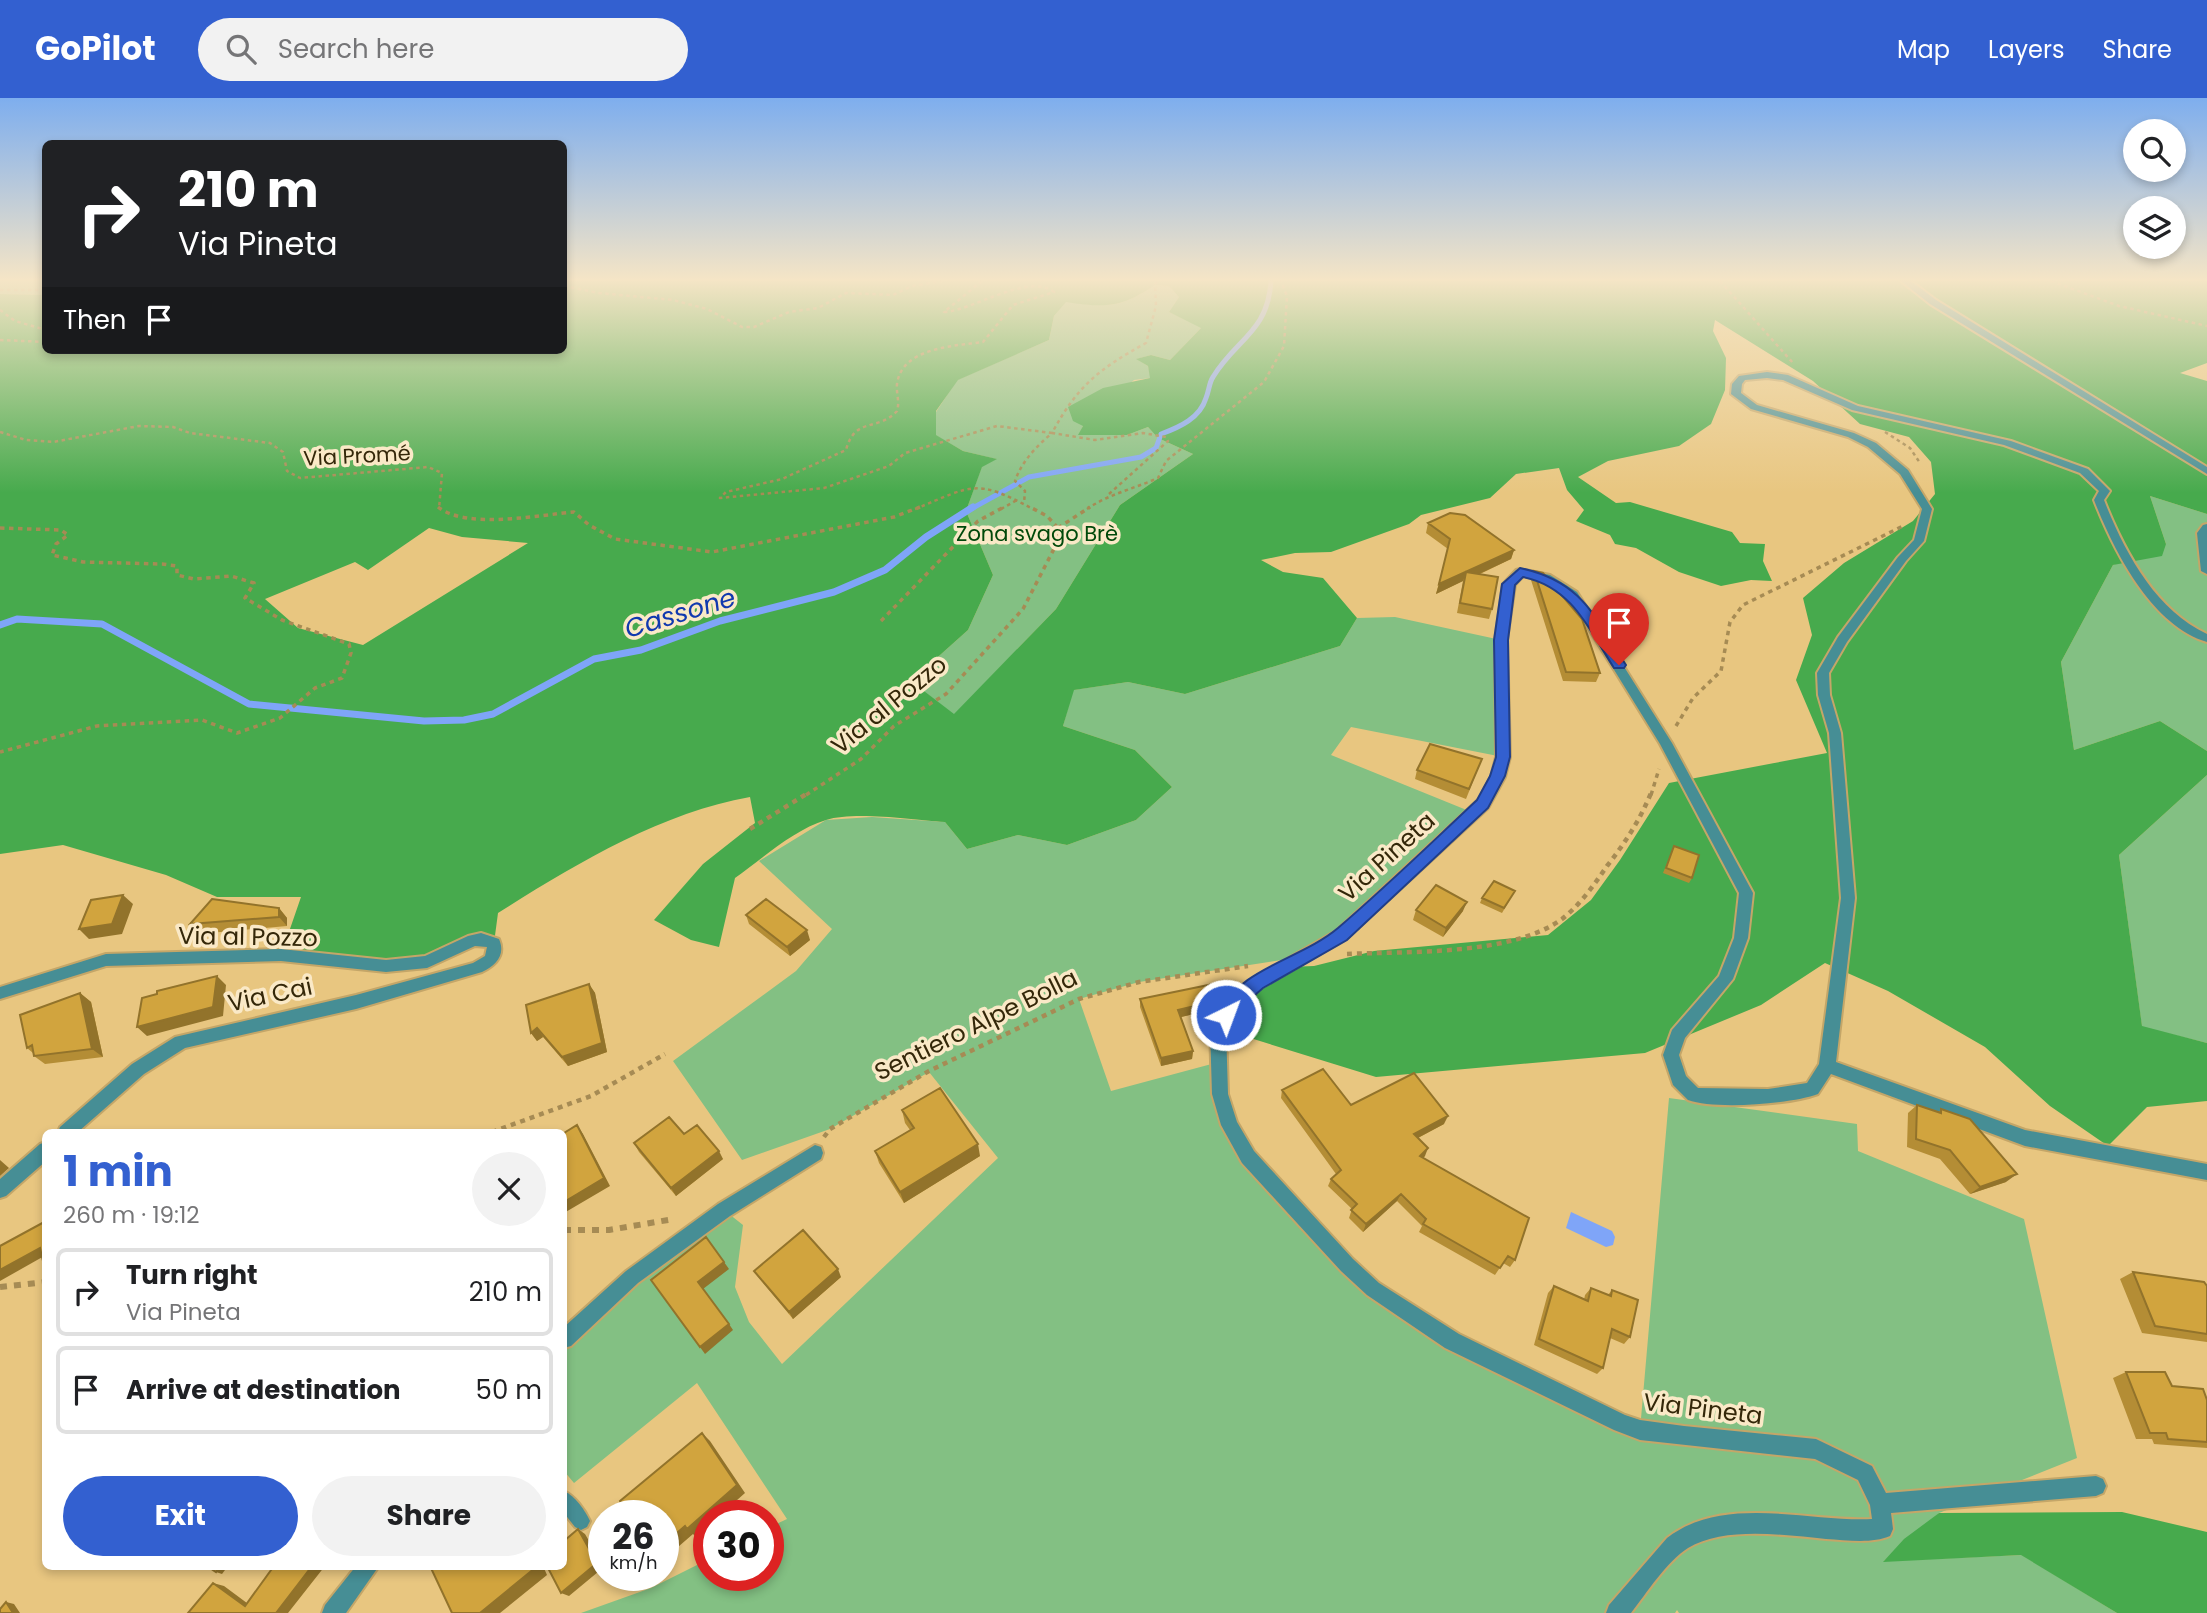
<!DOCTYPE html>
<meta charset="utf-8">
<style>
body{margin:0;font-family:Poppins,sans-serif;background:#f2f2f2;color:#202124;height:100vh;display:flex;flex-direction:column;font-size:26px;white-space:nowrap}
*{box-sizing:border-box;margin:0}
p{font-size:23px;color:#757577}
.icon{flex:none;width:38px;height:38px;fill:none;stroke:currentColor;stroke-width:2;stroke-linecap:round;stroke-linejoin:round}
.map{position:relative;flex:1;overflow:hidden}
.panel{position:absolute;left:42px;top:1031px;width:525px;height:441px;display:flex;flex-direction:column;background:#fff;border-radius:10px;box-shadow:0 4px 10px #0003}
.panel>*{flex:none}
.top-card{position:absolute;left:42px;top:42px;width:525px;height:214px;border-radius:10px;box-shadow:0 4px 10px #0003;background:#202124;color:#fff;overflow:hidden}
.controls{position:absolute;left:2123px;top:21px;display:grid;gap:14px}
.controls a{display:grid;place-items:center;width:63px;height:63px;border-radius:50%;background:#fff;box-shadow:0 4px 10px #0003;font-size:35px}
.speed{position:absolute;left:588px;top:1402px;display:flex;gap:14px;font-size:35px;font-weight:700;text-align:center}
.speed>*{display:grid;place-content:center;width:91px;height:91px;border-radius:50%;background:#fff;box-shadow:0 4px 10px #0003;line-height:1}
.speed small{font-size:18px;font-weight:400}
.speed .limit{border:10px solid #d22;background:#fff;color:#111}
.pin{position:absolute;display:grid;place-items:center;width:60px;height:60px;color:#fff;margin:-72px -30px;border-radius:50% 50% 50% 0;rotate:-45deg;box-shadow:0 0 7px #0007}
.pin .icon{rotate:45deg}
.me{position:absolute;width:77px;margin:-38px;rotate:42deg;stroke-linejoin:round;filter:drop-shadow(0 0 5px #0008)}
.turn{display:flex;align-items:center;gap:24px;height:147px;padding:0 21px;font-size:32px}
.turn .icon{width:91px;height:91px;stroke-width:2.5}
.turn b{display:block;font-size:49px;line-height:60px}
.then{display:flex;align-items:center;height:66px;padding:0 21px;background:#0003;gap:14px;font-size:26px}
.round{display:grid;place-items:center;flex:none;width:74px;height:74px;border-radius:37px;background:#f2f2f2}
.overview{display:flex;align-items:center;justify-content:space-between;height:119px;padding:0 21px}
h1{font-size:42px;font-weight:700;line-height:52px;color:#3360d0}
.button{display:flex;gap:14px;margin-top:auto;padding:14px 21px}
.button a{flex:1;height:80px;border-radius:42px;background:#3360d0;color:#fff;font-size:28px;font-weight:700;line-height:80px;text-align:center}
.button a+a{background:#f2f2f2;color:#202124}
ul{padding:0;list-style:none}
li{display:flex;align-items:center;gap:21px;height:88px;margin:0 14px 10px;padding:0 7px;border:4px solid #e0e0e0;border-radius:10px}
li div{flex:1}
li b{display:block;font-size:26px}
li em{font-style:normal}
header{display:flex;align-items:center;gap:42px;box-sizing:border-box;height:98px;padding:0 35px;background:#3360d0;color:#fff}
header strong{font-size:33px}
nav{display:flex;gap:38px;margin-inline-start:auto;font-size:24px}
.search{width:490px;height:63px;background:#f2f2f2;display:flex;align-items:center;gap:18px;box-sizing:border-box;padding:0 24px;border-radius:38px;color:#757577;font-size:26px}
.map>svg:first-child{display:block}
</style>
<header>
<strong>GoPilot</strong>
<div class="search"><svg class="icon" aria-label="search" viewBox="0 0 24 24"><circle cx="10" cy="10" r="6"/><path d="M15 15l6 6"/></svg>Search here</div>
<nav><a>Map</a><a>Layers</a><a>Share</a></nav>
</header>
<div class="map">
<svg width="2207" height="1515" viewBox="0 0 2207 1515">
<rect width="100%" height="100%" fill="#e8c680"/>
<path fill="#83c083" d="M0,183H45V197L0,196Z
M1155,187L1169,188L1179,199L1169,214L1202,229L1170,262L1151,257L1137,261L1148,268L1151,280L1134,282L1083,328L1079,337H1127L1148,329L1158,340L1193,356L1120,407L1056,511L954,617L911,583L968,532L993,477L966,413L982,368L996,361L963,353L935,337L936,314L957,282L1049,242L1054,218L1066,203C1106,210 1121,210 1155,187Z
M2150,398L2207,416V653L2160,623L2074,652L2061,564L2113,467L2166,446Z
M1395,519L1501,542L1503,659L1351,629L1331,657L1474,715L1308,858L1139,884L1079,901L1111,993L1219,964L1229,1027L1373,1191L1640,1332L1669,1000L1857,1026L1858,1053L2024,1121L2077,1360L1939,1415L1884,1463L2022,1457L2117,1515H1679L1677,1512L1675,1515H581L651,1490L709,1461V1477H768V1430L787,1421L697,1285L574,1385L564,1373V1241L632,1179L724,1112L743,1127L735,1189L749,1224L782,1266L998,1060L929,974L830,1031L742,1062L673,963L796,873L832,831L759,763L826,722L872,719L945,724L967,751L1018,737L1067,747L1136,722L1172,689L1135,652L1063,628L1073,592L1128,584L1185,596L1340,548L1357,520Z
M2207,677V945L2142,929L2119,757Z"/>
<path fill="#47aa4d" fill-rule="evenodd" d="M564,183H2207V265L2180,275L2207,283V416L2150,398L2166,446L2162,458L2113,467L2061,564L2074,652L2160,623L2207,653V677L2119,757L2142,928L2207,945V1003L2147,1009L2108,1048L2050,1008L1985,949L1888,893L1825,865L1761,907L1645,955L1376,979L1218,930L1234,904L1287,869L1314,868L1374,853L1548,837L1591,802L1620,762L1669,685L1827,655L1796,582L1812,537L1803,500L1844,465L1913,423L1935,396L1931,364L1909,339L1860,326L1813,283L1715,222L1713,233L1726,260L1725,292L1711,326L1679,348L1608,363L1578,379L1616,405L1630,404L1732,434L1740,445L1765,446L1763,463L1772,483L1751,482L1721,488L1679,474L1636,450L1615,446L1610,437L1576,423L1584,412L1567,392L1559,370L1516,376L1490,400L1421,417L1409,426L1331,454L1295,455L1261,462L1283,474L1323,480L1357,520L1340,548L1185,596L1128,584L1074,592L1063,628L1135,652L1172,689L1136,722L1067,747L1018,737L967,751L945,724C913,722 855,713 826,722C793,732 762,761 735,780L719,849L691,842L654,822L703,766L755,725L750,699C660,715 574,767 498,815L494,845L488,842L427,864L281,857L301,799H217L166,777L63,747L0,756V196L45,197L46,252H564ZM1155,187L1169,188L1179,199L1169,214L1201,230L1170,262L1151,257L1136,261L1148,268L1150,280L1103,290L1068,309L1073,323L1083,328L1078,337H1127L1148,329L1158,340L1193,356L1120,407L1056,511L954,616L911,583L968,532L993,477L966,413L982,369L997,361L963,353L936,337V313L958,282L1049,242L1054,218L1066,204C1106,210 1121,210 1155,187ZM429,430L462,439L528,445L363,547L298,530L265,501L355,464L368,472Z
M2122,1414L2207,1434V1515H2117L2021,1457L1883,1464L1904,1441L1939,1415Z"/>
<path fill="#7fa5f8" d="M1571,1114L1612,1133L1615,1139L1613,1147L1606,1149L1566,1130Z"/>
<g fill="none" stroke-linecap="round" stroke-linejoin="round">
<path stroke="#7fa5f8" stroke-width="5" d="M971,411L1029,379L1141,359L1156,350L1161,336C1180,329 1200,320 1206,300C1209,293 1209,285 1213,279C1236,241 1268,234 1271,183"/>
<path stroke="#7fa5f8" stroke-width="7" d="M0,527L17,521L102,526L249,606L424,623L464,622L493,616L594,561L641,552L720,523L834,494L885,472L926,439L973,409"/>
<g stroke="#c4a668" stroke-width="4">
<path id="service" d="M564,1393C575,1398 585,1412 590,1423L587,1429L581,1432L575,1429L564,1415Z"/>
</g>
<g stroke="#c4a668" stroke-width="4">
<path id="minor" d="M1901,183H1911L1936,202L2207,369V376L1930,206Z
M1767,274L1788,277L1858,308L2011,343L2088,371L2110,393L2104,402C2124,453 2155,512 2207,536V544C2151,527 2114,453 2094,402L2099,393L2080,375L2004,347L1852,312L1783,282L1767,280L1745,282L1742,286L1741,295L1757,307L1854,335L1876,345L1908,372L1932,411L1924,443L1906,463L1847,544L1829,575L1830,597L1841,635L1855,800L1836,964L2025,1032L2207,1066V1082L2025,1048L1831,976L1818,996C1791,1006 1715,1012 1688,1002L1673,987L1663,957L1672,932L1719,878L1734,840L1739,795L1660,646L1569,499L1543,482L1523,478L1515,487L1507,542L1510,659L1505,679L1488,710L1346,841L1262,889L1239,909L1226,931L1228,996L1237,1024L1254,1053L1353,1161L1379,1185L1459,1236L1625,1317L1640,1322L1684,1328L1816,1341L1872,1368L1886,1395L2096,1378L2103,1381L2106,1388L2103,1395L2096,1398L1891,1415L1893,1431L1890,1438C1872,1446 1846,1442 1826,1441C1785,1437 1724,1428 1688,1450C1667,1463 1646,1496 1631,1515H1606L1609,1507L1667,1440C1724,1396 1807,1424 1872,1421L1870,1407L1858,1382L1815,1361L1640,1342L1614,1332L1445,1250L1367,1197L1341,1173L1242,1065L1221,1027L1212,996L1210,930L1229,899L1252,881L1336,833L1478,702L1491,679L1496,659L1495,542L1503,486L1516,472L1520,471L1550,477L1577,494L1672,645L1753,795L1748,840L1733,881L1685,940L1679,957L1686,978L1698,990L1768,991L1807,985L1819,966L1841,800L1829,635L1818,597L1817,575L1838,539L1898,459L1914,442L1922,411L1900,376L1868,349L1848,339L1751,311L1731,296L1732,286L1739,278Z
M2207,426V476L2201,473L2197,435L2203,427Z
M481,835L499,841C506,857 496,867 482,874L356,911L185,950L144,976L78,1034H58L60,1029L132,966L175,939L356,897L473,865L485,858L487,849L475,848L427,870L386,874L281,863L106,868L0,901V889L106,856L281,851L386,862L425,858L468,838Z
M46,1044V1063L6,1098L0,1100V1081L40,1046Z
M815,1047L821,1049L823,1055L821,1061L730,1118L638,1185L571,1248L564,1250V1229L626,1173L718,1106Z
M356,1468H379L346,1515H322L325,1507Z"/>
</g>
<path stroke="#a68b54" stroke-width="2.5" stroke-dasharray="3.5 3.5" stroke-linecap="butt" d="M982,183L944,214C972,213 1028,174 1054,194L1013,207L983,244C955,248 902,249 897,286C896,295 900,304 897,313C878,334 855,318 846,352L782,381L726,394L720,400L824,390L889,368L905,355L997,328L1052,335C1036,349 1022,363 1015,383L1025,393L1024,405
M1720,183L1793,265
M2051,183L2119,208L2207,228
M564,188L599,195L673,202L707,211L742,229H754L789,214L818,210L846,195L893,197L912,188L942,183
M0,192H46
M0,212L15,223L46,232
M0,242L46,244
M0,334L26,342L53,344L139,328L173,329L190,335L270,345L283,354L287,373L300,380L428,369L442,375L439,411
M1885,334L1910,350L1920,365
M1109,396L1168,343L1166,339L1143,335L1095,342L1052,335C1078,287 1099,271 1146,245L1156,208L1155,186L1158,183
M915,411C974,387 975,380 1033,411
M1001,411L1017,402
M1087,411C1109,396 1133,391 1158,380L1166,363L1264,284L1284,248L1287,198L1281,183"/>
<path stroke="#a68b54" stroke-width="3.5" stroke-dasharray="4.5 4.5" stroke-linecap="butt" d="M438,409C467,432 538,417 574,414L589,427L615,441L712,454L894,419L920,409
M0,430L61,432L68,437L56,446L52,457L83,464L162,466L177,468V477L194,481L231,478L254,485L245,500L282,522L349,546L351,555L342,580L315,590L280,620L237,635L202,622L97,628L0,654
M1058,430L1090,409
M881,523L978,423L1004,409
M1676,628L1693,600L1721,573L1730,524L1743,507L1905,427
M806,697L861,661L894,628L946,596L1023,511L1057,445L1058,430L1047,418L1030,409
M1651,697L1659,671"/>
<path stroke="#a68b54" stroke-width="4.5" stroke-dasharray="5 5" stroke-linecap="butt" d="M750,731L808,695
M1347,856C1408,853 1511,858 1562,821C1580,807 1594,787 1607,768C1625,745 1640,722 1651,695
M492,1034L591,998L665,956
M824,1039L830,1031L929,973L1079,901L1139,884L1248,868"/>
<path stroke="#a68b54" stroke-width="6" stroke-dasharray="7 7" stroke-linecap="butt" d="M564,1132H609L674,1121
M0,1189L46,1184"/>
<use href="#service" fill="#468e95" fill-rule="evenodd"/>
<use href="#minor" fill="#468e95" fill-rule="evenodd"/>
</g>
<path fill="#b48d35" d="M1428,425L1514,452L1511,461L1480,476L1492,511L1489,521L1457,515L1463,483L1436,496L1448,451L1426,435Z
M1534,473L1600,575L1596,584L1563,583L1531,482Z
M1482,661L1466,701L1415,681L1417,672Z
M1674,748L1692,780L1689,785L1663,775Z
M1515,793L1502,815L1480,805L1482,800Z
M279,810L287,820V828L199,836L190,826Z
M1416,812L1463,813L1443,839L1413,822Z
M746,817L810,842L790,858L749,826Z
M589,886L595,895L607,954L568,968L543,939L537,943L531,935Z
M80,895L91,904L103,959L45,966L34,958L33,955L27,950Z
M1140,901L1224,902L1219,910L1181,919L1193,953L1192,961L1161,968L1140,909Z
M1282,992L1444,1026L1418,1040L1425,1058L1423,1060L1515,1162L1510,1169L1503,1165L1495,1177L1419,1134L1422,1128L1397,1103L1363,1134L1349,1120L1352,1111L1328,1088L1331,1081L1336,1076L1281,1000Z
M1917,1007L1939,1014L1941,1011L2006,1084L1970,1096L1940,1061L1907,1049L1908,1015Z
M902,1012L980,1058L904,1105L879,1065L875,1053L910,1032L905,1025Z
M684,1036L723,1061L676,1098L639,1054L634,1045Z
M754,1173L841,1179L793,1221L759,1180Z
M2133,1174L2207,1188V1244L2142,1235L2120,1181Z
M1554,1188L1584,1202L1585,1197L1591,1190L1608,1197L1612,1192L1630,1239L1624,1246L1610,1240L1603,1270L1597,1276L1534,1247L1548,1195Z
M2126,1274L2172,1288L2207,1302V1350L2154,1346L2152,1341H2136L2113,1280Z"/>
<path fill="#92732b" d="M1514,452L1511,461L1464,483L1466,474L1463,483L1436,496L1439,486Z
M123,797L133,806L122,836L89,841L79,831Z
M1467,804L1463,813L1443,839L1446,830Z
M279,810L287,820V828L279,819Z
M807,832L810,842L790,858L787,849Z
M217,878L226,887L223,918L147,938L137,929Z
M589,886L595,895L607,954L568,968L562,959Z
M1225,894L1224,902L1219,910L1177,920L1178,912Z
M80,895L91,904L103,959L92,951Z
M537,930L543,939L537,943L531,935Z
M1193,953L1192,961L1161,968V960Z
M1448,1018L1444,1026L1410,1044L1414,1036Z
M577,1027L583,1036L610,1088L564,1115V1104Z
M978,1046L980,1058L904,1105L900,1094Z
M1428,1050L1425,1058L1416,1066L1420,1058Z
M719,1053L723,1061L676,1098L671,1090Z
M0,1062L9,1070L0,1078Z
M2017,1076L2006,1084L1970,1096L1980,1089Z
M1401,1096L1397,1103L1363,1134L1366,1126Z
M40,1150L46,1157L0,1183V1172Z
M724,1164L729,1171L703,1191L698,1184Z
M838,1171L841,1179L793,1221L789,1214Z
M729,1226L733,1232L705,1256L700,1249Z
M702,1335L710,1343L745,1395L719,1418H709V1426L695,1438L693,1436L663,1462V1447Z
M578,1431L585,1436L604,1469L569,1498L561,1495Z
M220,1468H228L222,1476L216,1474Z
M312,1468H325L288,1515H276Z
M534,1468H543L547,1477L500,1515H480Z
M213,1485L224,1488L255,1511L245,1508Z
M6,1504L14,1506L20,1515H13Z"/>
<path fill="#d1a43e" stroke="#92732b" stroke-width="2" d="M1450,415L1465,417L1514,452L1439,486L1450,441L1428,425Z
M1534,473L1543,475L1582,521L1600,575L1566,574Z
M1466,474L1498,479L1492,511L1460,505Z
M1430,646L1482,661L1469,691L1417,672Z
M1674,748L1699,757L1692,780L1666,770Z
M1494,783L1515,793L1504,810L1482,800Z
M1436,787L1467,804L1446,830L1416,812Z
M123,797L112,826L79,831L91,802Z
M212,801L279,810V819L190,826Z
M766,801L807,832L787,849L746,817Z
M217,878L213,909L137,929L142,900L157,896V893Z
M1223,884L1225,894L1220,902L1178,912L1193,953L1161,960L1140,901Z
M589,886L602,945L562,959L537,930L531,935L526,907Z
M80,895L92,951L34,958L32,947L27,950L20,917Z
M1323,971L1351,1007L1414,975L1448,1018L1414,1036L1428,1050L1420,1058L1529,1120L1515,1162L1508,1158L1500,1170L1423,1126L1426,1121L1401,1096L1366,1126L1351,1112L1357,1106L1331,1081L1341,1072L1282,992Z
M940,990L978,1046L900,1094L875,1053L914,1030L902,1012Z
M1917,1007L1941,1015V1011L1970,1021L2017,1076L1980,1089L1950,1052L1916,1041Z
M669,1019L684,1036L697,1027L719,1053L671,1090L634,1045Z
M577,1027L604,1080L564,1104V1035Z
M46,1123V1176L40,1150L0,1172V1148Z
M803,1132L838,1171L789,1214L754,1173Z
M706,1139L724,1164L698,1184L729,1226L700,1249L651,1182Z
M2133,1174L2204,1184L2207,1188V1236L2155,1228Z
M1554,1188L1588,1203L1591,1190L1611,1198L1612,1192L1638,1202L1630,1239L1612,1231L1603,1270L1539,1241Z
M2126,1274H2165L2172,1288L2203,1291L2207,1302V1344L2168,1341L2166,1335H2150Z
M702,1335L737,1387L687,1431L685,1428L663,1447V1418H628L620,1403Z
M578,1431L597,1465L561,1495L547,1468H564V1443Z
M207,1468H220L216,1474Z
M274,1468H312L276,1515H188L213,1485L245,1508Z
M430,1468H534L535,1470L480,1515H452Z
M6,1504L13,1515H0V1511Z"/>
<linearGradient id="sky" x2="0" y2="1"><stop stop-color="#7eaeee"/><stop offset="0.46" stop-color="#f5e5c6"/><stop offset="1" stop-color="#f5e5c6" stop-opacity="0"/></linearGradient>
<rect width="2207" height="395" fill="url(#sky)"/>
<path fill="#3360d0" stroke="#213e87" stroke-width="2" d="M1520,470C1582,483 1594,518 1626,567L1624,570H1614C1589,531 1572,489 1523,479L1515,487L1508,542L1510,659L1505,678L1488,710L1347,842L1263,890L1240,910L1232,923H1220L1217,917C1240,869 1300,862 1338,830C1386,789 1431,745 1477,702L1490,678L1496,659L1494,542L1502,486Z"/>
<g text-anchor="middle" stroke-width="7" stroke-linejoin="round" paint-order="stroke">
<g font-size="21" fill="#342709" stroke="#fae9c7">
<text transform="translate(357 358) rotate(-3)" y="7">Via Promé</text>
</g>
<g font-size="21" fill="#00490a" stroke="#fae9c7">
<text x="1037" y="443">Zona svago Brè</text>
</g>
<g font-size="24" fill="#342709" stroke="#fae9c7">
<text transform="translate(889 607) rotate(-39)" y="8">Via al Pozzo</text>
<text transform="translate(1387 759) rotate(-42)" y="8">Via Pineta</text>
<text transform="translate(248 839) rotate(1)" y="8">Via al Pozzo</text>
<text transform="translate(270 897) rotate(-12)" y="8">Via Cai</text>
<text transform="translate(976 927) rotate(-26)" y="8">Sentiero Alpe Bolla</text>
<text transform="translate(1703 1311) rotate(7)" y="8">Via Pineta</text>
</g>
<g font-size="26" font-style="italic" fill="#1139af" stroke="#fae9c7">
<text transform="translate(680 515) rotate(-17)" y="9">Cassone</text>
</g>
</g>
</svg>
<div class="controls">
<a><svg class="icon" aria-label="search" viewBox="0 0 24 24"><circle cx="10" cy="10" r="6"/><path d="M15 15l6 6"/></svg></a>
<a><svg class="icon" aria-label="layers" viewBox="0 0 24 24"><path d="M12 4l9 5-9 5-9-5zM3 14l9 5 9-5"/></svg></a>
</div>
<div class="speed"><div>26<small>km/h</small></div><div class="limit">30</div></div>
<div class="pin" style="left:1619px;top:567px;background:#d93025"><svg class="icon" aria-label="arrive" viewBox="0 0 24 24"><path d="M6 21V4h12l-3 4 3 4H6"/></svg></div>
<svg class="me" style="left:1226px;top:917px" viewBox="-20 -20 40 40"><circle r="17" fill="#3360d0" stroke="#fff" stroke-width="3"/><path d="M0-11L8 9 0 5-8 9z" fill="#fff"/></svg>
<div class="top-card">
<div class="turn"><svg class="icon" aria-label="right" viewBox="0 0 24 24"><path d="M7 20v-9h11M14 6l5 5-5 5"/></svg><div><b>210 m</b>Via Pineta</div></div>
<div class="then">Then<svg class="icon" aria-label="arrive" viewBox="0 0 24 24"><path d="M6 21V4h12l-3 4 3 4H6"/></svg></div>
</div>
<section class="panel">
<div class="overview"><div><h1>1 min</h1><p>260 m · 19:12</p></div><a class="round"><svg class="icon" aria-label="close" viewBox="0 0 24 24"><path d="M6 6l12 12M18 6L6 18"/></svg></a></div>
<ul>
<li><svg class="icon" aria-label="right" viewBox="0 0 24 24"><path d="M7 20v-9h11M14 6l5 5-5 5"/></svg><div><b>Turn right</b><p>Via Pineta</p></div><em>210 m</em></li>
<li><svg class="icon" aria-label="arrive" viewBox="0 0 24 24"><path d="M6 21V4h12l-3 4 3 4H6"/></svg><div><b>Arrive at destination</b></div><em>50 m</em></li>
</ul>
<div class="button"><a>Exit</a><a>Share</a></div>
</section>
</div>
